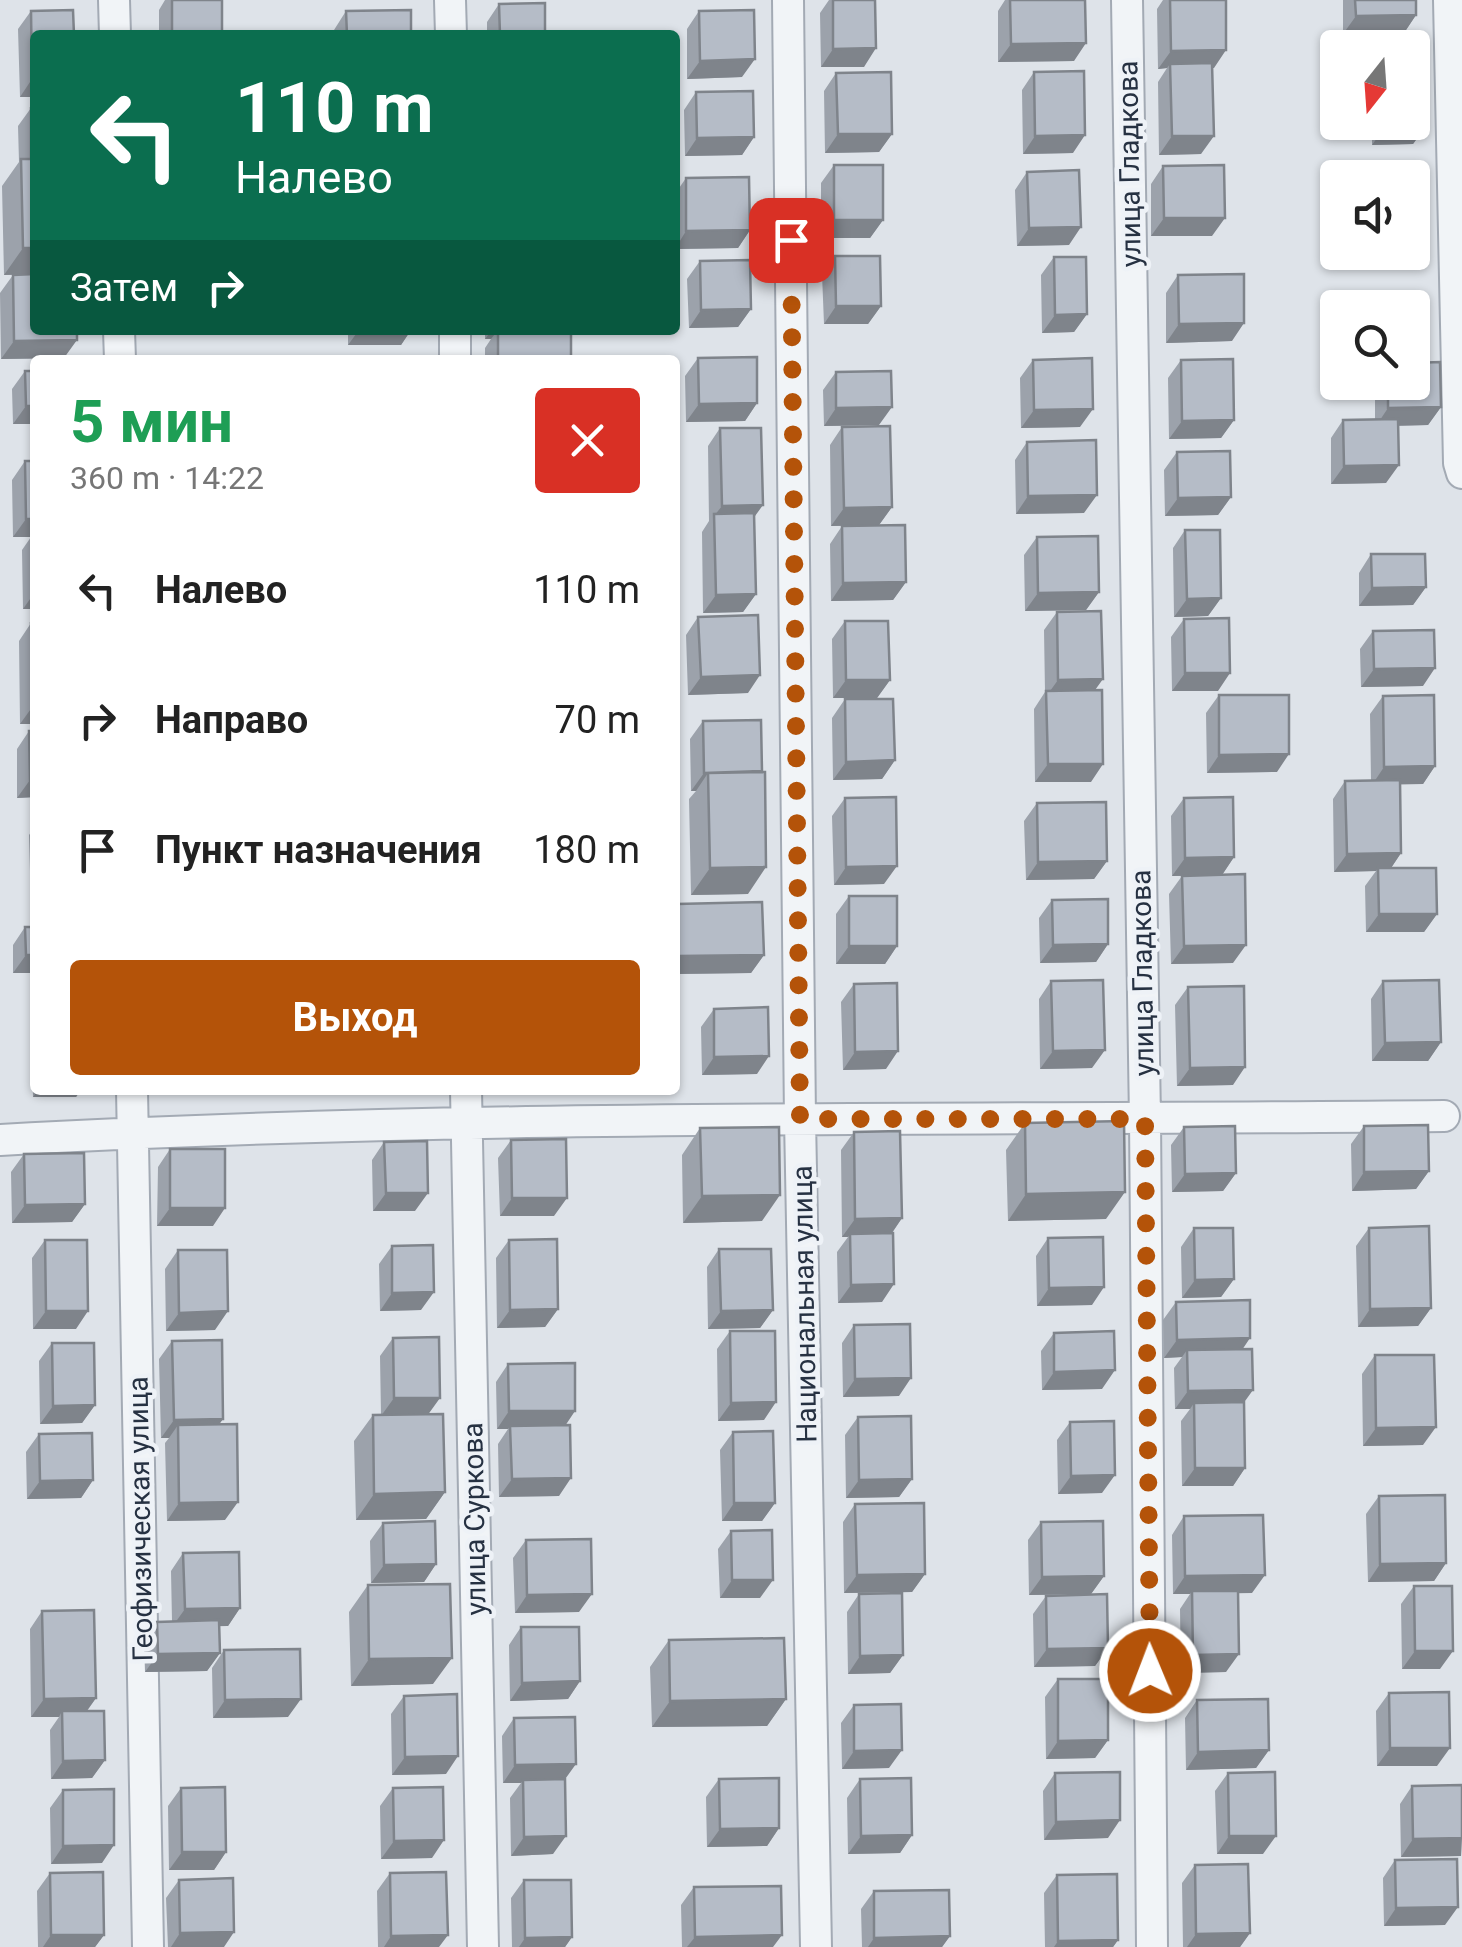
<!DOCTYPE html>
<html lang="ru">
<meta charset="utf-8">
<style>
body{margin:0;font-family:Roboto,sans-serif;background:#f2f2f2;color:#222;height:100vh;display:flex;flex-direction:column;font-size:38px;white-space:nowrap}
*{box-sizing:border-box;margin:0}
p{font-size:32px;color:#767676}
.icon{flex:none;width:55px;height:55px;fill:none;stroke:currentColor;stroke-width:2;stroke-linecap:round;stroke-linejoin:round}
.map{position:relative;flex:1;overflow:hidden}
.sheet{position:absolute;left:30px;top:355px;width:650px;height:740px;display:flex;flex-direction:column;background:#fff;border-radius:10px;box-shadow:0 2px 8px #0004}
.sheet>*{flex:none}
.top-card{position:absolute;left:30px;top:30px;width:650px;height:305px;border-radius:10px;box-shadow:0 2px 8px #0004;background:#0b6e4f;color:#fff;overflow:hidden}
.needle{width:65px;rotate:197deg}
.controls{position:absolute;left:1320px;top:30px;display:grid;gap:20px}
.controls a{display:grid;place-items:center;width:110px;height:110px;border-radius:10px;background:#fff;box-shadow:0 2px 8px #0004;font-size:50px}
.pin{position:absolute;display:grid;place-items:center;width:85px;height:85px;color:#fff;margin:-42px;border-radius:20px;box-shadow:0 5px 15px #0006}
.me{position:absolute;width:110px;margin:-55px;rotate:359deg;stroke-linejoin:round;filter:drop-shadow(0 0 8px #0008)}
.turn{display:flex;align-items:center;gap:35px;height:210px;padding:0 40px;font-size:45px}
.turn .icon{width:130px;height:130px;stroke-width:2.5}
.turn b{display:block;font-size:70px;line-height:85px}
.then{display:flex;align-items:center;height:95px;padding:0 40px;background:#0003;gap:20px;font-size:38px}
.round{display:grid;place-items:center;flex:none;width:105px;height:105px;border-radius:10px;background:#f2f2f2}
.headline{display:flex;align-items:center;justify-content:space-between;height:170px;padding:0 40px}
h1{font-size:60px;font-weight:700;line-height:75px;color:#1e9e55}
.button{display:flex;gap:20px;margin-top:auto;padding:20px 40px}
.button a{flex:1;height:115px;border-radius:10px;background:#b45309;color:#fff;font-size:40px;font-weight:700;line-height:115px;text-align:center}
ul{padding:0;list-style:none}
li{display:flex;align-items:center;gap:30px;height:130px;padding:0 40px}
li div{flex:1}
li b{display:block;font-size:38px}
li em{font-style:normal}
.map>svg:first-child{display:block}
</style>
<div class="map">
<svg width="1462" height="1947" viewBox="0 0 1462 1947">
<rect width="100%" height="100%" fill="#dee3e9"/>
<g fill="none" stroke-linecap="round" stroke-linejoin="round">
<g stroke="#a3aab4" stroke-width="34">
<path id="minor" d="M114,0L115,35
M450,0L451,35
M788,0L800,1119L816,1947
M1127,0L1145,1119L1152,1947
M1449,0L1459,463L1462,473
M119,330L120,360
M455,330V360
M132,1090L148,1947
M466,1090L483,1947
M0,1140C481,1113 963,1121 1444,1116"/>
</g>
<use href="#minor" stroke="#f1f4f7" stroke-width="30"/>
</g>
<path fill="#9ca2ab" d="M165,0H222V35H159V10Z
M829,0H875L864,67H821L820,13Z
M1005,0H1085L1074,61L998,62V11Z
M1163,0H1226L1212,68L1201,154L1159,155L1158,82L1167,68L1158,69L1157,9Z
M1343,0H1416V15L1404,33L1343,34Z
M499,4L545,35H487V22Z
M31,11L35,35V97H20L18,29Z
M346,11L411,35H334V30Z
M699,11L742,77L687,79V29Z
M1034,72L1073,153L1023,154L1022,90Z
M836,73L892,134L879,152L825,153L824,91Z
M696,92L754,137L742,155L685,156L684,110Z
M31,108L35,274L4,275L2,186L19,162L18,126Z
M1372,122H1412L1426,126L1413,144L1372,145Z
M834,165L883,220L870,238H821V183Z
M1163,166L1212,236H1151V184Z
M1027,172L1069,245L1017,246L1015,190Z
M686,178L750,230L738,248L675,249V194Z
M835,256L881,306L868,324H824L822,274Z
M1054,257L1087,314L1074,332L1042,333L1041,275Z
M700,261L751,309L738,327L689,328L687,279Z
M13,275L64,358L1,359L0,293Z
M1178,275L1232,341L1166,343V293Z
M348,330H411L401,345H348Z
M485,330H571V360H485V348L491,339H485Z
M698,358L757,403L745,421L686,422L685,376Z
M1033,360L1080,427L1021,428L1020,378Z
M1181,360L1234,420L1221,438L1169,439L1168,378Z
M25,371H35V424H13L12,389Z
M836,372L879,425L824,426L823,390Z
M1375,382H1412L1441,407L1428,425L1398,426L1386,483L1331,484V438L1343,420H1375Z
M842,427L892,507L879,525L831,526L830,445Z
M720,428L754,517L756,594L743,612L703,613L702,532L709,521L708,446Z
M1027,442L1084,513L1016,514L1015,460Z
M1177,452L1231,497L1218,515L1165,516L1164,470Z
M25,461H35V609H23L22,550L31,537H13L12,480Z
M842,526L906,582L893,600L831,601L830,544Z
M1185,530L1221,598L1208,616L1174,617L1173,548Z
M1037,537L1099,592L1086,610L1025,611L1024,555Z
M1371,554L1426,587L1413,605L1359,606V573Z
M1057,612L1095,690L1091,782H1035L1034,709L1045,692L1044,630Z
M698,617L748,693L688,695L686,635Z
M1184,619L1218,691H1172L1171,637Z
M845,621L890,680L877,698H833L832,639Z
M31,623L35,724H20L19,641Z
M1373,631L1423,686L1361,687L1360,649Z
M1219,695L1277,772L1207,773L1206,713Z
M1383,696L1435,766L1423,784H1400L1401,853L1391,868L1437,914L1424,932H1366L1365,886L1376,871L1334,872L1333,799L1345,781L1371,780L1370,714Z
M845,699L895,760L882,779L833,780L832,718Z
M703,721L748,894L691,895L689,799L696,791H691L690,739Z
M29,731H35V797L17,798V749Z
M845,798L884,884L834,885L832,816Z
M1184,798L1234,857L1222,875L1233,963L1171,964L1169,894L1182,876H1172L1171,816Z
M1037,803L1107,861L1094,879L1026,880L1024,821Z
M35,827V871H30L29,835Z
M849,896L897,946L885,964H836V914Z
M1052,900L1108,944L1096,962L1040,963L1039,918Z
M677,904L764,955L751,973L675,974V907Z
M25,927L35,973H13V945Z
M1051,981L1092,1068L1040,1069L1039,999Z
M1383,981L1441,1042L1428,1061H1372L1371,999Z
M854,984L886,1069L843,1070L841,1002Z
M1188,987L1233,1085L1177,1086L1175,1005Z
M714,1009L757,1074L702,1075L701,1027Z
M35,1041V1090H81L76,1097H33L32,1046Z
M1025,1123L1106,1219L1008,1221L1006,1150Z
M1364,1126L1429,1171L1416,1189L1352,1191L1351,1144Z
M1184,1127L1236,1173L1223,1191L1172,1192L1171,1145Z
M700,1128L762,1221L683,1223L682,1155Z
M854,1132L902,1218L892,1233L882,1302L838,1303L837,1252L848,1237H842L841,1150Z
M511,1140L554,1216H500L498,1158Z
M384,1142L415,1211H373L372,1160Z
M170,1149L213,1226H157L158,1167Z
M24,1154L85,1204L72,1222L12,1223L11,1172Z
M1194,1228L1234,1279L1221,1297L1182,1298L1181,1247Z
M1369,1228L1431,1308L1418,1326L1358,1327L1356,1246Z
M1048,1238L1092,1305L1037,1306L1036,1256Z
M45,1240L76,1329H33L32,1258Z
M509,1240L558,1309L545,1327L497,1328L496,1258Z
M392,1246L421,1310L380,1311L379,1264Z
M719,1249L773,1310L760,1328L708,1329L707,1267Z
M178,1250L215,1330L166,1331L165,1269Z
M1176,1302L1242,1349L1245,1468L1233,1486H1182L1181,1421L1190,1409H1175L1174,1368L1182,1357L1164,1358L1163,1320Z
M854,1325L899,1396L843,1397L842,1343Z
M730,1331L764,1420L718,1421L717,1349Z
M1054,1333L1102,1389L1042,1390L1041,1351Z
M393,1338L429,1414L445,1492L426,1519L356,1520L354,1441L373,1415H381L380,1356Z
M172,1341L223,1419L219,1424L225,1520L167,1521L165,1443L169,1438H161L159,1359Z
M52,1343L95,1405L82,1423L40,1424L39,1361Z
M1375,1355L1423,1445L1363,1446L1362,1374Z
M508,1364L565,1425L559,1496L499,1497L498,1444L508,1429H497L496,1382Z
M858,1417L912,1479L899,1497L846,1498L845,1435Z
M1070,1422L1102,1493L1058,1494L1057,1440Z
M733,1432L775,1503L762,1521H722L720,1450Z
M39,1434L93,1480L81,1498L27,1499L26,1452Z
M1379,1496L1446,1563L1434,1581L1368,1582L1366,1514Z
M855,1504L925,1574L912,1592L844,1593L843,1522Z
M1184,1516L1252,1593H1238L1226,1672L1181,1673L1180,1609L1190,1594H1173L1172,1535Z
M1041,1522L1104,1576L1091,1594L1029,1595L1028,1540Z
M383,1523L436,1564L424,1582L371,1583L370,1541Z
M731,1531L760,1598H720L718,1549Z
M526,1540L579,1612L515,1613L513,1558Z
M183,1553L240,1608L228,1626H219L220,1653L207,1671L145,1672L144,1640L157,1622L172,1621L171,1571Z
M368,1585L433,1684L351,1686L349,1612Z
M1414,1586L1440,1669H1402L1401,1604Z
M859,1594L903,1655L890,1673L848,1674L847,1612Z
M1046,1596L1108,1648L1095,1666L1034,1667L1033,1614Z
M42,1611L96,1698L87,1711L105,1760L92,1778L51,1779L50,1730L59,1717H31L30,1629Z
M521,1627L580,1681L568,1699L510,1701L509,1645Z
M669,1640L786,1699L767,1726L652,1727L650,1667Z
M224,1650L288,1717L213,1718L212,1668Z
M1058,1679L1108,1740L1095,1758L1046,1759L1045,1697Z
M1389,1693L1437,1766H1377L1376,1711Z
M404,1696L446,1774L392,1775L391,1714Z
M1197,1700L1269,1750L1256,1768L1186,1770L1185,1718Z
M854,1705L889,1768L842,1769L841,1723Z
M514,1718L565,1780L553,1854L511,1856L510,1798L521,1783H503L502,1736Z
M1055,1773L1108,1838L1044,1840L1043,1791Z
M1228,1773L1263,1854H1217L1215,1791Z
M719,1779L779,1828L767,1846L707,1847L706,1797Z
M860,1779L912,1835L900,1853L848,1854L847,1798Z
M1462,1785L1461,1856L1401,1857L1400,1804L1412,1786Z
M181,1788L226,1852L214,1870H169L168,1806Z
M393,1788L432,1858L381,1859L380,1806Z
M63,1790L102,1863L51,1864L50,1808Z
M1395,1860L1445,1925L1384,1926L1383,1878Z
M1195,1865L1250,1933L1240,1947H1183L1182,1883Z
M50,1873L104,1935L95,1947H38L37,1891Z
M390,1873L439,1947H378L377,1891Z
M1057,1875L1118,1940L1113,1947H1045L1044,1893Z
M179,1880L224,1947H168L166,1898Z
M524,1880L572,1937L565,1947H512L511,1898Z
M694,1887L773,1947H682L681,1905Z
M874,1891L950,1936L942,1947H862L861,1909Z"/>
<path fill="#7f848b" d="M1416,15L1404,33L1343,34L1356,16Z
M1086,43L1074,61L998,62L1011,44Z
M876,48L864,67H821L833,49Z
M1226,50L1214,68H1170V64L1167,68L1158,69L1171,51Z
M755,59L742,77L687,79L700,61Z
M32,79H35V97H20Z
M1426,126L1413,144L1372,145L1385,127Z
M838,134H892L879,152L825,153Z
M1085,135L1073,153L1023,154L1035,136Z
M1172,136H1214L1201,154L1159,155Z
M754,137L742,155L685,156L697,138Z
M1164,218H1225L1212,236H1151Z
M834,220H883L870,238H821Z
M1428,225L1415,243H1412V226Z
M1081,227L1069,245L1017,246L1029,228Z
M750,230L738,248L675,249L686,231Z
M23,248H35V274L4,275Z
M836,306H881L868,324H824Z
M751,309L738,327L689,328L701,310Z
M1087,314L1074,332L1042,333L1055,315Z
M1244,323L1232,341L1166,343L1179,324Z
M154,330H202L153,331Z
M359,330H411L401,345H348Z
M492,330H498L491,339H485Z
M77,340L64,358L1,359L14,341Z
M757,403L745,421L686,422L699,404Z
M26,406H35V424H13Z
M892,407L879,425L824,426L836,408Z
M1441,407L1428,425L1376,426L1388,408Z
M1093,409L1080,427L1021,428L1034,410Z
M1234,420L1221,438L1169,439L1182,421Z
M1399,465L1386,483L1331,484L1344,466Z
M1097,495L1084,513L1016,514L1028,496Z
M1231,497L1218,515L1165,516L1178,498Z
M763,505L750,523L714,516L722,506Z
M892,507L879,525L831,526L844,508Z
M26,519H35V537V532L31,537H13Z
M906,582L893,600L831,601L843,583Z
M1426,587L1413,605L1359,606L1372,588Z
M35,592V609H23Z
M1099,592L1086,610L1025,611L1038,593Z
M756,594L743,612L703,613L716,595Z
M1221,598L1208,616L1174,617L1187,599Z
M1435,668L1423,686L1361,687L1374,669Z
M1185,673H1230L1218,691H1172Z
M760,675L748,693L688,695L701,677Z
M1103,679L1090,697L1045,698L1058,680Z
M846,680H890L877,698H833Z
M33,706H35V724H20Z
M1289,754L1277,772L1207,773L1219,755Z
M895,760L882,779L833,780L846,762Z
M1048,764H1103L1091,782H1035Z
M1435,766L1423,784L1372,785L1384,767Z
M704,773H708L696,791H691Z
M35,779V797L17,798L30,780Z
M1401,853L1389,871L1378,868L1376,871L1334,872L1347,854Z
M1234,857L1222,875L1172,876L1185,858Z
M1107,861L1094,879L1026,880L1038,862Z
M897,866L884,884L834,885L846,867Z
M766,867L748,894L691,895L710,868Z
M1379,914H1437L1424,932H1366Z
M1108,944L1096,962L1040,963L1053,945Z
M1246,945L1233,963L1171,964L1184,946Z
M849,946H897L885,964H836Z
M26,955H35V973H13Z
M764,955L751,973L675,974V961L678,956Z
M1441,1042L1428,1061H1372L1385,1043Z
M1105,1050L1092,1068L1040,1069L1053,1051Z
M898,1051L886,1069L843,1070L855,1052Z
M769,1056L757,1074L702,1075L714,1057Z
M1245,1067L1233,1085L1177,1086L1190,1068Z
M38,1090H81L76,1097H33Z
M1429,1171L1416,1189L1352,1191L1364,1172Z
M1236,1173L1223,1191L1172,1192L1185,1174Z
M1125,1192L1106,1219L1008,1221L1026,1194Z
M386,1193H428L415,1211H373Z
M780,1195L762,1221L683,1223L702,1196Z
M512,1198H567L554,1216H500Z
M85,1204L72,1222L12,1223L25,1205Z
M170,1208H225L213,1226H157Z
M902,1218L889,1237L850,1234L848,1237H842L855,1219Z
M1234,1279L1221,1297L1182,1298L1195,1280Z
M894,1284L882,1302L838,1303L851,1285Z
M1104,1287L1092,1305L1037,1306L1049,1288Z
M434,1292L421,1310L380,1311L392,1293Z
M1431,1308L1418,1326L1358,1327L1370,1309Z
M558,1309L545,1327L497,1328L510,1310Z
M773,1310L760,1328L708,1329L721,1311Z
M46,1311H88L76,1329H33Z
M228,1311L215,1330L166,1331L179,1313Z
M1250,1338L1238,1356L1187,1350L1182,1357L1164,1358L1177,1340Z
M1115,1370L1102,1389L1042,1390L1054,1372Z
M911,1378L899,1396L843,1397L855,1379Z
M1253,1390L1240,1408L1194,1403L1190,1409H1175L1188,1391Z
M394,1398H440L427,1416H381Z
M776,1402L764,1420L718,1421L731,1403Z
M95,1405L82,1423L40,1424L53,1406Z
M509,1411H575L563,1429L510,1426L508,1429H497Z
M223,1419L210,1437L178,1425L169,1438H161L174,1420Z
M1436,1427L1423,1445L1363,1446L1376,1428Z
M1195,1468H1245L1233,1486H1182Z
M1115,1475L1102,1493L1058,1494L1071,1476Z
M571,1478L559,1496L499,1497L512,1479Z
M912,1479L899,1497L846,1498L859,1480Z
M93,1480L81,1498L27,1499L40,1481Z
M445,1492L426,1519L356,1520L374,1494Z
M238,1502L225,1520L167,1521L179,1503Z
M734,1503H775L762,1521H722Z
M1446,1563L1434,1581L1368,1582L1380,1564Z
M436,1564L424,1582L371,1583L384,1565Z
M925,1574L912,1592L844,1593L857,1575Z
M1265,1575L1252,1593L1192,1594V1591L1190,1594H1173L1185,1576Z
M1104,1576L1091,1594L1029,1595L1042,1577Z
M732,1580H773L760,1598H720Z
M592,1594L579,1612L515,1613L527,1595Z
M240,1608L228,1626L172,1627L185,1609Z
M1108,1648L1095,1666L1034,1667L1047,1649Z
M1415,1651H1453L1440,1669H1402Z
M220,1653L207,1671L145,1672L158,1654Z
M1239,1654L1226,1672L1181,1673L1193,1655Z
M903,1655L890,1673L848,1674L860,1656Z
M452,1658L433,1684L351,1686L369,1659Z
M580,1681L568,1699L510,1701L522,1683Z
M96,1698L83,1716L62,1711L59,1717H31L44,1699Z
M301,1699L288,1717L213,1718L225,1700Z
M786,1699L767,1726L652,1727L670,1701Z
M1108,1740L1095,1758L1046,1759L1058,1741Z
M1390,1748H1450L1437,1766H1377Z
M902,1750L889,1768L842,1769L854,1751Z
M1269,1750L1256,1768L1186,1770L1198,1752Z
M458,1756L446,1774L392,1775L405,1757Z
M105,1760L92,1778L51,1779L63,1761Z
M576,1764L563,1782L523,1780L521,1783H503L515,1765Z
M1120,1820L1108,1838L1044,1840L1056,1822Z
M779,1828L767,1846L707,1847L720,1829Z
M912,1835L900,1853L848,1854L861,1836Z
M566,1836L553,1854L511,1856L524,1837Z
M1229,1836H1276L1263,1854H1217Z
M1462,1838L1461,1856L1401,1857L1413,1839Z
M444,1840L432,1858L381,1859L394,1841Z
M114,1845L102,1863L51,1864L63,1846Z
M182,1852H226L214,1870H169Z
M1458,1907L1445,1925L1384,1926L1396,1908Z
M234,1932L224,1947H171L180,1933Z
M1250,1933L1240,1947H1187L1196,1934Z
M51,1935H104L95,1947H43Z
M448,1935L439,1947H384L391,1936Z
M782,1935L773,1947H687L695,1937Z
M950,1936L942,1947H868L874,1938Z
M572,1937L565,1947H519L525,1938Z
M1118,1940L1113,1947H1054L1058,1941Z"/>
<path fill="#b5bcc7" stroke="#7f848b" stroke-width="2.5" d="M172,0H222V35H172Z
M833,0H875L876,48L833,49Z
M1010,0H1085L1086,43L1011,44Z
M1170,0H1226V50L1171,51Z
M1355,0H1416V15L1356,16Z
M545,3V35H500L499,4Z
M73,10L74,35H35V79H32L31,11Z
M411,10V35H347L346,11Z
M754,10L755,59L700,61L699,11Z
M1212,63L1214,136H1172L1170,64Z
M1412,65H1425L1426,126L1385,127V122H1412Z
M1084,71L1085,135L1035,136L1034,72Z
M891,72L892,134H838L836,73Z
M753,91L754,137L697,138L696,92Z
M35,107V159H31V108Z
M21,159H35V248H23Z
M834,165H883V220H834Z
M1224,165L1225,218H1164L1163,166Z
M1079,170L1081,227L1029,228L1027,172Z
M749,177L750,230L686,231V178Z
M1427,180L1428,225L1412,226V181Z
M835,256H880L881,306H836Z
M1054,257H1086L1087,314L1055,315Z
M750,260L751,309L701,310L700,261Z
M35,274V330H77V340L14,341L13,275Z
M1244,274V323L1179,324L1178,275Z
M498,330H571V360H498Z
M757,357V403L699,404L698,358Z
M1092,358L1093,409L1034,410L1033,360Z
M1233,359L1234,420L1182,421L1181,360Z
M1440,362L1441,407L1388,408V382H1412V363Z
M25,371H35V406H26Z
M891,371L892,407L836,408V372Z
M1398,419L1399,465L1344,466L1343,420Z
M890,426L892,507L844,508L842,427Z
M720,428H761L763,505L722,506Z
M1096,440L1097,495L1028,496L1027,442Z
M1230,451L1231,497L1178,498L1177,452Z
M25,461H35V519H26Z
M754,513L756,594L716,595L714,514Z
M905,525L906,582L843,583L842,526Z
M1185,530H1220L1221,598L1187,599Z
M1098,536L1099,592L1038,593L1037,537Z
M1371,554H1425L1426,587L1372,588Z
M1101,611L1103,679L1058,680L1057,612Z
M758,615L760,675L701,677L698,617Z
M1229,618L1230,673H1185L1184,619Z
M845,621H888L890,680H846Z
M35,622V706H33L31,623Z
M1434,630L1435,668L1374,669L1373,631Z
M1102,690L1103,764H1048L1046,691Z
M1219,695H1289V754L1219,755Z
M1434,695L1435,766L1384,767L1383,696Z
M845,699H893L895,760L846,762Z
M761,720L762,771L704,773L703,721Z
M29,731H35V779L30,780Z
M765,772L766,867L710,868L708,773Z
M1400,780L1401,853L1347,854L1345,781Z
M896,797L897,866L846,867L845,798Z
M1233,797L1234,857L1185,858L1184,798Z
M1106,802L1107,861L1038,862L1037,803Z
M1378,868H1436L1437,914H1379Z
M1245,874L1246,945L1184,946L1182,876Z
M849,896H897V946H849Z
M1108,899V944L1053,945L1052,900Z
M762,902L764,955L678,956L677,904Z
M25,927H35V955H26Z
M1103,980L1105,1050L1053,1051L1051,981Z
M1439,980L1441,1042L1385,1043L1383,981Z
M897,983L898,1051L855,1052L854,984Z
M1244,986L1245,1067L1190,1068L1188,987Z
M768,1007L769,1056L714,1057V1009Z
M1124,1121L1125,1192L1026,1194L1025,1123Z
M1428,1125L1429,1171L1364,1172V1126Z
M1235,1126L1236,1173L1185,1174L1184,1127Z
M779,1127L780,1195L702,1196L700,1128Z
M900,1131L902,1218L855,1219L854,1132Z
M566,1139L567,1198H512L511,1140Z
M427,1141L428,1193H386L384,1142Z
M170,1149H225V1208H170Z
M84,1153L85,1204L25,1205L24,1154Z
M1429,1226L1431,1308L1370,1309L1369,1228Z
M1194,1228H1233L1234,1279L1195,1280Z
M893,1233L894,1284L851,1285L850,1234Z
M1103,1237L1104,1287L1049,1288L1048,1238Z
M557,1239L558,1309L510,1310L509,1240Z
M45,1240H87L88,1311H46Z
M433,1245L434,1292L392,1293V1246Z
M719,1249H771L773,1310L721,1311Z
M178,1250H227L228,1311L179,1313Z
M1250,1300V1338L1177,1340L1176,1302Z
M910,1324L911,1378L855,1379L854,1325Z
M730,1331H775L776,1402L731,1403Z
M1114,1331L1115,1370L1054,1372V1333Z
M439,1337L440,1398H394L393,1338Z
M222,1340L223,1419L174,1420L172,1341Z
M52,1343H94L95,1405L53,1406Z
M1252,1349L1253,1390L1188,1391L1187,1350Z
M1375,1355H1434L1436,1427L1376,1428Z
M575,1363V1411H509L508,1364Z
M1244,1402L1245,1468H1195L1194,1403Z
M443,1414L445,1492L374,1494L373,1415Z
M911,1416L912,1479L859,1480L858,1417Z
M1114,1421L1115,1475L1071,1476L1070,1422Z
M237,1424L238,1502L179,1503L178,1425Z
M570,1425L571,1478L512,1479L510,1426Z
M773,1431L775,1503H734L733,1432Z
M92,1433L93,1480L40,1481L39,1434Z
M1445,1495L1446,1563L1380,1564L1379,1496Z
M924,1503L925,1574L857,1575L855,1504Z
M1263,1515L1265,1575L1185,1576L1184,1516Z
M435,1521L436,1564L384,1565L383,1523Z
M1103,1521L1104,1576L1042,1577L1041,1522Z
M772,1530L773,1580H732L731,1531Z
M591,1539L592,1594L527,1595L526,1540Z
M239,1552L240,1608L185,1609L183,1553Z
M450,1584L452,1658L369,1659L368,1585Z
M1414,1586H1452L1453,1651H1415Z
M1192,1591H1238L1239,1654L1193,1655Z
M902,1593L903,1655L860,1656L859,1594Z
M1107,1594L1108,1648L1047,1649L1046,1596Z
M94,1610L96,1698L44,1699L42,1611Z
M219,1620L220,1653L158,1654L157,1622Z
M521,1627H579L580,1681L522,1683Z
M784,1638L786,1699L670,1701L669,1640Z
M300,1649L301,1699L225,1700L224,1650Z
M1058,1679H1108V1740L1058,1741Z
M1449,1692L1450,1748H1390L1389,1693Z
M457,1694L458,1756L405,1757L404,1696Z
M1268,1699L1269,1750L1198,1752L1197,1700Z
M901,1704L902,1750L854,1751V1705Z
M62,1711H104L105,1760L63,1761Z
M575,1717L576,1764L515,1765L514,1718Z
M1120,1772V1820L1056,1822L1055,1773Z
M1275,1772L1276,1836H1229L1228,1773Z
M779,1778V1828L720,1829L719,1779Z
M911,1778L912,1835L861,1836L860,1779Z
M565,1779L566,1836L524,1837L523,1780Z
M1462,1785V1838L1413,1839L1412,1786Z
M225,1787L226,1852H182L181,1788Z
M443,1787L444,1840L394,1841L393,1788Z
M114,1789V1845L63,1846V1790Z
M1457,1859L1458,1907L1396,1908L1395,1860Z
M1248,1864L1250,1933L1196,1934L1195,1865Z
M103,1872L104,1935H51L50,1873Z
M446,1872L448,1935L391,1936L390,1873Z
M1117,1874L1118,1940L1058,1941L1057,1875Z
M233,1878L234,1932L180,1933L179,1880Z
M524,1880H571L572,1937L525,1938Z
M781,1886L782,1935L695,1937L694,1887Z
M949,1890L950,1936L874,1938V1891Z"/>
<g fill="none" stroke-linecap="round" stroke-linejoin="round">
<path stroke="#b45309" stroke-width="18" stroke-dasharray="0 32.4" d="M791,240L800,1119H1145L1150,1671"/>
</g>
<g text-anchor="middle" stroke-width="9" stroke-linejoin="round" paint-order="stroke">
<g font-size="28" fill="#263142" stroke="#eef2f7">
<text transform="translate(1129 164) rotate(-91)" y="10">улица Гладкова</text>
<text transform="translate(1142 973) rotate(-91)" y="10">улица Гладкова</text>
<text transform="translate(804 1304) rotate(-91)" y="10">Национальная улица</text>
<text transform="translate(140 1519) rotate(-91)" y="10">Геофизическая улица</text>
<text transform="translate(474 1519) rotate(-91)" y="10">улица Суркова</text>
</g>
</g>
</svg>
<div class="controls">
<a><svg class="needle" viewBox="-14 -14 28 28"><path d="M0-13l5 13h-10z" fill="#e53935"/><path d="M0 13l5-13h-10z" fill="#767676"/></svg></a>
<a><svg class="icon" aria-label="sound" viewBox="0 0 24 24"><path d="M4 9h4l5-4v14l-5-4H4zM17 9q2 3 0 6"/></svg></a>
<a><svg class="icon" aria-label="search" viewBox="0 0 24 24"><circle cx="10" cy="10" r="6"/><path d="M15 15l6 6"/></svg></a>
</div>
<div class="pin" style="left:791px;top:240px;background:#d93025"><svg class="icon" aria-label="arrive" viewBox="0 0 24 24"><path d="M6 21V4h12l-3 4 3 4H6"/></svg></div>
<svg class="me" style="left:1150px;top:1671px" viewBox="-20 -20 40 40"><circle r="17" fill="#b45309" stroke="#fff" stroke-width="3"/><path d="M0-11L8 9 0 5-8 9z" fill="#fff"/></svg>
<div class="top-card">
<div class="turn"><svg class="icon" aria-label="left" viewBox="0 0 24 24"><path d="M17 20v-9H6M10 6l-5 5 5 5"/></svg><div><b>110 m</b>Налево</div></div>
<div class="then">Затем<svg class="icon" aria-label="right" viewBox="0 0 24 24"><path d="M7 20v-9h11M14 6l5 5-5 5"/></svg></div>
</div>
<section class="sheet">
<div class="headline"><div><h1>5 мин</h1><p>360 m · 14:22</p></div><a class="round" style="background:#d93025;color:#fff"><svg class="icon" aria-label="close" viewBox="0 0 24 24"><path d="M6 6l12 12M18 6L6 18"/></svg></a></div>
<ul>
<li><svg class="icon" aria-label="left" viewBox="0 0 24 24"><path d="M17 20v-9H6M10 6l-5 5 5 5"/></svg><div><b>Налево</b></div><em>110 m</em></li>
<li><svg class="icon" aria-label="right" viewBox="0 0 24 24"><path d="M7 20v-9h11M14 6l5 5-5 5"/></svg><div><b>Направо</b></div><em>70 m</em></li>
<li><svg class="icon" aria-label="arrive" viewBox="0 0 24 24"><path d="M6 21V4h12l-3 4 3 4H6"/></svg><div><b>Пункт назначения</b></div><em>180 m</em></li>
</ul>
<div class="button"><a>Выход</a></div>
</section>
</div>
